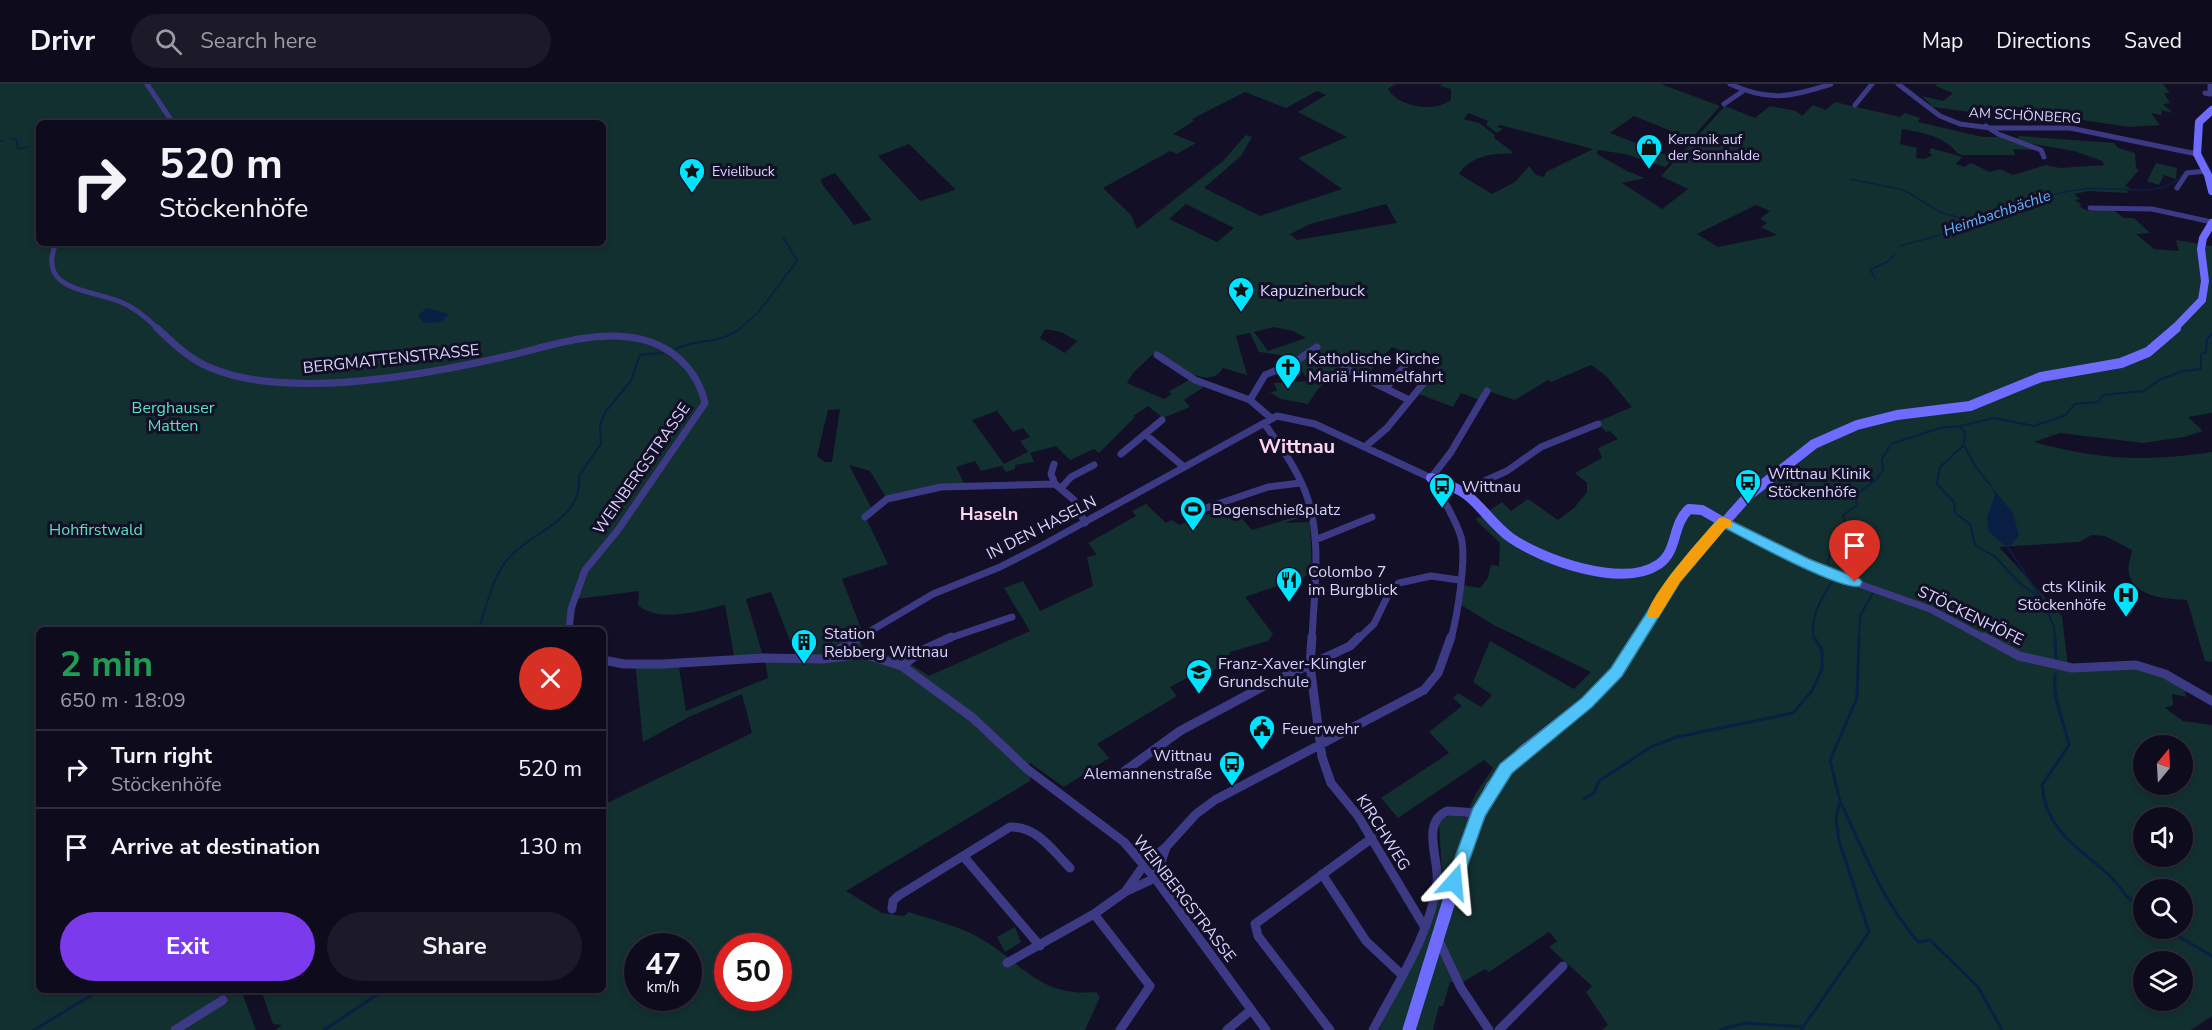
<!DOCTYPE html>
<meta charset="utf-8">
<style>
body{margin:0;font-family:"Nunito Sans",sans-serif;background:#1c1929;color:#f1f3f6;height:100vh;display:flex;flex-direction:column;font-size:22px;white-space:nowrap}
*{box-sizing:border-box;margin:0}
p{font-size:20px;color:#9b9ba3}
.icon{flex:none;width:33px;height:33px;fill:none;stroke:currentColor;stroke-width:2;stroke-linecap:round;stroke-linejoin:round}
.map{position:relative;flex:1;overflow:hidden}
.sheet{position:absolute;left:36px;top:543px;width:570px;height:366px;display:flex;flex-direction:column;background:#0e0b1c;border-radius:9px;box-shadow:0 3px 9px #0003,0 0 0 2px #2e2b3b}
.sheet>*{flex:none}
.top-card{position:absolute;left:36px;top:36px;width:570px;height:126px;border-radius:9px;box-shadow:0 3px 9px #0003,0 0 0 2px #2e2b3b;background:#0e0b1c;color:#f1f3f6;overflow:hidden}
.needle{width:39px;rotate:18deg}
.buttons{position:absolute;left:2133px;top:651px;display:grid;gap:12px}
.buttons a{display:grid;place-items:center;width:60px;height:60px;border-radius:50%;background:#0e0b1c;box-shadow:0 3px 9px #0003,0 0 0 2px #2e2b3b;font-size:30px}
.speed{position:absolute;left:624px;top:849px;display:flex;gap:12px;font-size:30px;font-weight:700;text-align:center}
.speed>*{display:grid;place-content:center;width:78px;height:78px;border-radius:50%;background:#0e0b1c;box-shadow:0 3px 9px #0003,0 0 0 2px #2e2b3b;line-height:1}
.speed small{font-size:15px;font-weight:400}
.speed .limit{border:9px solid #d22;background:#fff;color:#111}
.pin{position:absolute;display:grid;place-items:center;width:51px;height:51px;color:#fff;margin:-62px -26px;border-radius:50% 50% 50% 0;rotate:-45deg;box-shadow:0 0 6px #0007}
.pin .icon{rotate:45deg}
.me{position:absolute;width:66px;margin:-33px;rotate:18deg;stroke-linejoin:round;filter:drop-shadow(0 0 4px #0008)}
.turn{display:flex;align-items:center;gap:21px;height:126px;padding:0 24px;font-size:27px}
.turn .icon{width:78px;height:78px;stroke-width:2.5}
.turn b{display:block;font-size:42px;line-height:51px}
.round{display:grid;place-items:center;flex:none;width:63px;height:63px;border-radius:32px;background:#1c1929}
.headline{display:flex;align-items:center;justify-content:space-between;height:102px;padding:0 24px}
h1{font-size:36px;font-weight:700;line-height:45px;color:#1e9e55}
.cta{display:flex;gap:12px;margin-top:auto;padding:12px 24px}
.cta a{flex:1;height:69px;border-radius:36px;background:#7c3aed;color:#fff;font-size:24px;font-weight:700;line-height:69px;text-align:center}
.cta a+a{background:#1c1929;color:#f1f3f6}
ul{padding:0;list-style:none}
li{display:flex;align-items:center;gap:18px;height:78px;padding:0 24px;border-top:2px solid #2e2b3b}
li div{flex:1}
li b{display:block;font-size:22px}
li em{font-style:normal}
header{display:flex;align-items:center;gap:36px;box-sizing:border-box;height:84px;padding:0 30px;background:#0e0b1c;border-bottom:2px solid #2e2b3b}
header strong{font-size:28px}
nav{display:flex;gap:33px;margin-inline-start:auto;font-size:21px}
.search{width:420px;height:54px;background:#1c1929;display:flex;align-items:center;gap:15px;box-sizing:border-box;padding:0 21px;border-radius:33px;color:#9b9ba3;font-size:22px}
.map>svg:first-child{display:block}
</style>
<header>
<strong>Drivr</strong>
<div class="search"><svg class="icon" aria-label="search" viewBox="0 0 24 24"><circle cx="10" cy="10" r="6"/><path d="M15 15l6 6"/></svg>Search here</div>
<nav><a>Map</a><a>Directions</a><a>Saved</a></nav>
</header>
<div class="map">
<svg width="2212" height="946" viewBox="0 0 2212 946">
<rect width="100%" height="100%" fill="#130f26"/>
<path fill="#12302f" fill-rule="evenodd" d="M0,0H1396L1388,5C1398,23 1434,29 1451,16V5L1440,2L1442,0H1661L1720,22L1691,55L1634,32L1610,49L1674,74L1665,83L1625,70L1598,66L1597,70L1627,87L1645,94L1622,99L1662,125L1688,105L1661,92L1725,22L1755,34L1770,22L1796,27L1802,32L1813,21L1826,26L1835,18L1900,33L1905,29L1920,34L1918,38L1983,53H2001L2035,66L2013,65L2015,71H1963L1958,70C1946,53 1925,49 1902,45L1900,60L1917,64L1916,74L1924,75L1933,71L1929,69L1931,64L1962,73L1956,80L1964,83L1971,79L1990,88L2000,85L2013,91L2046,81L2060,84L2104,81L2102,77L2074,67L2017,57L2019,52L2114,59L2118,64L2135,69L2136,84L2139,86L2125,102L2130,104L2127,109L2089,107L2074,110L2080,115L2075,116L2082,121L2079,122L2088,127L2111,124L2124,134H2134L2150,149L2136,150L2154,165L2179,167L2176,156L2212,162V329L2188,333L2203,347L2184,353L2143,359L2060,349L2034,358C2099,376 2145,378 2212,368V578L2205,577L2187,516C2168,515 2135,514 2129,490C2127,483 2131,472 2132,466L2105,452L2092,451L2079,458L1999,463L2062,532L2068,582L2130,580L2185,601L2186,613L2172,610L2173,621L2165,624L2183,637L2212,641V932L2191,946H1602L1608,941L1586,908L1592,902L1549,863L1557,857L1549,848L1489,888L1485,885L1461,899L1450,898L1443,922H1439L1433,946H1379L1435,824L1442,790L1439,740L1442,734L1453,731L1465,734L1475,711L1493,684L1484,676L1398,734L1381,714L1449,669L1429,648L1462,622L1453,614L1458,609L1481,623L1492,611L1473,598L1490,557L1574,605L1591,588L1494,541L1461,521L1462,501L1480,504L1488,494L1491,481L1499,482L1500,459L1475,435L1487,430L1486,424L1490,426L1502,418L1511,427L1528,415L1558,436L1574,424L1587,408V399L1575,389L1602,374L1598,364L1618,355L1610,347L1606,348L1597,338L1632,323L1606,292L1591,281L1551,298L1548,296L1515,316L1484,306L1479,316L1461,309L1453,323L1419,310L1437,283L1392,263L1365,293L1344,283L1318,305L1308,320L1281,315L1270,308L1277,307L1274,299L1308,297L1298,280L1282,279L1281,271L1259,268L1250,249L1236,252L1247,291L1223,284C1209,309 1170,277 1154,269L1133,289L1127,299L1164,315L1172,310L1168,308L1189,296L1204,303L1184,316L1190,323L1163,334L1148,322L1133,332L1135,333L1099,369L1094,365L1070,376L1056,362L1030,369L1034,378L1015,381V385L1006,388L1002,382L981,387L975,377L956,383L965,401L887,415L870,387L849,381L872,425L865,432L888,480L842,495L862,547L857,550L862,562L909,579L929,592L1030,547L1004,504L1023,497L1040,527L1093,502L1087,473L1097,471L1088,459L1136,432L1132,427L1146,420L1166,439L1171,436L1180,441L1198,433L1233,424L1252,446L1298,432V434L1285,439L1310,438L1312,490L1245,513L1273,550L1268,557L1230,568L1227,574L1230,578L1198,594L1195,590L1170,603L1177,612L1097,660L1109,674L1064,703L1030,679L1023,686L1030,692V697L846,807L882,829L904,832L909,828C932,836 957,841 978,853C1023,878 1037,913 1096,908L1100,913L1085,946H275L282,941L273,940L261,906H603V721L752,649L742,610L689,633L643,658L635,578L678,577L686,627L768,594L765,576L796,572L771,508L746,515L763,572H734L725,521C702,526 659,540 638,521L639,507L577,515L572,546H39V906H241L256,946H0ZM1317,7L1326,11L1298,28L1347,53L1298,74L1342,105L1260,132L1204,104L1241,72L1252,53L1246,51L1223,77L1137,145L1131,131L1103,104L1170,67L1177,70L1196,59L1173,50L1194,37L1192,35L1245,8L1286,24ZM1468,29L1488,37L1486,41L1497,49L1503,45L1497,43L1500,41L1593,65L1546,88L1544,93L1536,91L1529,82L1515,98L1492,110L1459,90C1470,73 1491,69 1510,70L1513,68L1494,54L1495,51L1479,39L1464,35ZM39,39H603V159H39ZM909,60L955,105V106L920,117L878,72ZM835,89L871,135V136L854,141L822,100L821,95ZM1186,120L1234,144L1217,158L1169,135ZM1386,120L1397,139L1297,156L1290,150L1310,140ZM1756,121L1770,127L1760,135L1767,139L1761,143L1777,151L1718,163L1697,150ZM1274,243L1293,247L1306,254L1268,267L1254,248ZM1045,245L1061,248L1077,257L1065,269L1040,254ZM840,325L832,378H825L817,372L828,326ZM997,327L1013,348L1023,344L1030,353L1020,357L1028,368L1004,380L972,336ZM2144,662H2182V700H2144ZM2144,734H2182V772H2144ZM2144,806H2182V844H2144ZM638,862H688V914H638ZM728,862H778V914H728ZM2144,878H2182V916H2144Z
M1937,0H2163L2170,9H2164L2170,19L2163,20L2173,29L2161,26L2162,31L2151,29L2160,41L2130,43L2006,25L2007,30L1974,25L1977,29L1933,23L1922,12L1943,17L1953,9L1935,2Z
M2156,79L2177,84L2176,95L2164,91L2159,101L2147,97Z
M1015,843L1021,858L1005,868L997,853Z"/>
<path fill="#0a1f44" d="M427,224L449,230L442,238L423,239L418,231Z
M1991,402L2013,429L2019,452L2011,461H2004L1989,448L1987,434L1995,411Z"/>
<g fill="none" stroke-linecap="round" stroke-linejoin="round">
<path stroke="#0a1f44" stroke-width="1.5" d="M2203,37L2201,68L2212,88
M11,55H16L18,65L29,63
M0,57H3
M1850,95L1904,106L1940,128L1973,138
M1900,162C1916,157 1933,154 1949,148C1997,131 2032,111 2084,105C2117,101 2161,118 2185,88
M1876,195L1870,186L1889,177L1895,170
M739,245L758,229L797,177L783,153"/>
<path stroke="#0a1f44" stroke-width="2" d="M676,265C699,253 717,262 741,244
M1964,361L1975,382L1991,402
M2006,461L2024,487
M1828,479L1832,458L1846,443L1843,431L1856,422L1857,410L1877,395L1883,386L1882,375L1891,360L1940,344L1960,342
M2024,489L2041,513
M478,546C487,524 491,495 507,476C531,446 583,438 579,392L601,360L600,340L606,327L631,297L640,271L663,269
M1814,555C1809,535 1821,514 1832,498
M1859,555L1860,532L1873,509
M2055,555L2054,543L2042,515L2022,501L1994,472L1975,461L1970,440L1955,429L1954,418L1937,400L1940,383L1964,361L1965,348L1960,342L1994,334L2034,342L2066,331L2075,320L2098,318L2103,311L2144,307L2159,296L2183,287L2201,285V270L2206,268L2207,255L2212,250"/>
<path stroke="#0a1f44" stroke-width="3" d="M2055,553L2056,577
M2055,590C2052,613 2064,638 2069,661L2042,701C2046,747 2078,763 2108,790C2122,803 2126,817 2144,825
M1584,715L1594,709L1599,697L1651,663L1677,653L1793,629L1812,607L1822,585V566L1814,553
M1840,717C1863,766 1882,816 1918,858L1930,856L1978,903L2002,946
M2164,844L2212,872
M34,946L100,906
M324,946L384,906
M1720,946L1745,939L1802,943
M1801,946L1869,848L1839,757L1836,734L1840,717L1830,676L1857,614L1859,553"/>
<path stroke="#3d3a85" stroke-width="5" d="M147,0L173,39
M1730,0C1769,18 1791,13 1831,0
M1898,0L1940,32L1960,40L1991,44H2070L2197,70
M2205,9L2210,10V0
M1724,20L1743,7
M1855,21L1872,0
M1986,42L1998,50L2041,66L2044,73
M2177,104L2187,89L2206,87
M2090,124L2152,125L2212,138
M56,159C36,207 90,205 121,218C136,224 147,234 158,245"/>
<path stroke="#3d3a85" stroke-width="7" d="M157,244C174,260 189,275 211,284C287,316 424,291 503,273C544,264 585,248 628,253C666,257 696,281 705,319L618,446L585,486L571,525L569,546
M1157,271L1195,296L1250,316L1271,334
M1344,284L1409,316
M1386,304L1412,273
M1250,316L1265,291L1293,279L1317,263
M1264,339C1279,360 1295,382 1305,407C1323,453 1314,507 1312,555
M1145,350L1184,383
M1366,362L1387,344L1427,295
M1121,370L1162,336
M1054,380L1051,390L1055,400
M1431,394L1451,368L1487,307
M1431,394C1441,412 1455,433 1461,453C1467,474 1457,533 1451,555
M1062,403L1071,393L1094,381
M1462,407L1507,387L1541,363L1598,340
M1203,425L1268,403L1300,399
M865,433L887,415L941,403L1055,400L1074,416L1085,439
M1723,438L1825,488L1930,525L1986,555
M1315,456L1372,433
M857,555L933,510L1000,483L1043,461L1277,332L1315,340L1431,394
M947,555L1012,533
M1358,555L1374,540L1391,505L1399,499L1431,492L1459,496"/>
<path stroke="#3d3a85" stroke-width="9" d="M1312,553L1310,581L1322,673L1331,699L1358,732L1424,842
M1984,553L2019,572L2072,584L2136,581L2165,590L2212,617
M823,575L860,553
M603,576L624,580H662L764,574L823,575L863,570L902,582L973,634L1027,685L1124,758L1155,794L1266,946
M902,582L923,566L951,553
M1122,689L1180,647L1264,602L1350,562L1359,553
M964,773L1040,862
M1322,790L1366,857L1401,890
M1125,808L1144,781L1166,763L1196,730L1215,716L1424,606L1438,589L1451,553
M892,825L893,817L898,812L1010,743C1037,742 1053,767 1070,784
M1094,830L1150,902L1120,946
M1438,855L1461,904L1489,946
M1007,879L1094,830L1125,808L1155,794L1166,764
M175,946L223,916
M1227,946L1251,926
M1330,946L1258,852L1255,840L1372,754
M1373,946C1397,900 1430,851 1437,799C1440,777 1420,739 1447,727L1478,729
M1499,946L1563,882"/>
<path stroke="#6f6bff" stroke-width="8" d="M2212,26L2199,38L2197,70L2208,91L2212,107
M2174,245L2202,216L2205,197L2201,165L2203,154L2212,139"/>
<path stroke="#6f6bff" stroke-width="10" d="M1431,394C1444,399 1457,403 1468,412C1484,425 1494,442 1511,454C1543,476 1623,505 1659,480C1678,467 1672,440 1689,425L1702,426L1723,438
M1637,555L1675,494L1748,412L1814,360L1857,341L1897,331L1970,322L2041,293L2121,279L2148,268L2176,244"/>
<path stroke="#6f6bff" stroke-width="13" d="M1409,946L1468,756L1492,703L1522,669L1587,618L1616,588L1638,553"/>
</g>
<path fill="#4fc3f7" stroke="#337fa1" stroke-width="1.5" d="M1723,433L1809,475L1860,495L1862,498L1860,502C1842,508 1746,455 1725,444L1680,498L1622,592L1592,623L1512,689L1485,732L1460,803L1454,806L1448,803L1446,798L1473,724L1500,680L1582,614L1611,584L1671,491L1719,434Z"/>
<path fill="#f59e0b" d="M1723,433L1731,436V443L1726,444L1680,498L1658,534H1648C1641,520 1706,448 1719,434Z"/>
<defs>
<g id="shop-pin" transform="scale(1.35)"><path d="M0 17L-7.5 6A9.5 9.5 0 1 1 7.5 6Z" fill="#00e5ff" stroke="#130f26"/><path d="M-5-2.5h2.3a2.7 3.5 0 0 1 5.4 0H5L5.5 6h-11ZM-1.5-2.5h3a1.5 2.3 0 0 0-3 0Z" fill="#111"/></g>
<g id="sight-pin" transform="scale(1.35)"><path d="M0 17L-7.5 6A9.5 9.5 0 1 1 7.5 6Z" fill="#00e5ff" stroke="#130f26"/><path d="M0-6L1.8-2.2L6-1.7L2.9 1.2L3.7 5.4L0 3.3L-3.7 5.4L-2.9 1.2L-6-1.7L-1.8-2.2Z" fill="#111"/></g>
<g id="church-pin" transform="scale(1.35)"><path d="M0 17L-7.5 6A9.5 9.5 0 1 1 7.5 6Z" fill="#00e5ff" stroke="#130f26"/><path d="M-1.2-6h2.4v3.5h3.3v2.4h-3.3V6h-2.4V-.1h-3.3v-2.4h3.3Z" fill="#111"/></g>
<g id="bus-pin" transform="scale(1.35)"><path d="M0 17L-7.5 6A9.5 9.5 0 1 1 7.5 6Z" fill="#00e5ff" stroke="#130f26"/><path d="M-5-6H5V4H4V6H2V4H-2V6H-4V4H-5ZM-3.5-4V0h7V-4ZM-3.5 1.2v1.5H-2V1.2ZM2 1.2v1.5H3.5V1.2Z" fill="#111"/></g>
<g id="stadium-pin" transform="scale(1.35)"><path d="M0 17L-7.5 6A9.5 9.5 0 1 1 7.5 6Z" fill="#00e5ff" stroke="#130f26"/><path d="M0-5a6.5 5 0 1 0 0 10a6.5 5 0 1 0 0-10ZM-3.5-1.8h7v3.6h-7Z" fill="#111"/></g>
<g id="restaurant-pin" transform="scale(1.35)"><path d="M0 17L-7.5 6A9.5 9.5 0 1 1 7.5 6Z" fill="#00e5ff" stroke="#130f26"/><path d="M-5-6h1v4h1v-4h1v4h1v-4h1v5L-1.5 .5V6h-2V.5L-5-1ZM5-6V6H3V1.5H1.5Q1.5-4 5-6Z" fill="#111"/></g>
<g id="hospital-pin" transform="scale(1.35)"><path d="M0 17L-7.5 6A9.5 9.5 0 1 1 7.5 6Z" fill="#00e5ff" stroke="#130f26"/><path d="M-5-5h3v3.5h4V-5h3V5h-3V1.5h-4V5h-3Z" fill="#111"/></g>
<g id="building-pin" transform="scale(1.35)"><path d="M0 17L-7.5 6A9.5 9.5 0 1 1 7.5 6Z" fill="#00e5ff" stroke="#130f26"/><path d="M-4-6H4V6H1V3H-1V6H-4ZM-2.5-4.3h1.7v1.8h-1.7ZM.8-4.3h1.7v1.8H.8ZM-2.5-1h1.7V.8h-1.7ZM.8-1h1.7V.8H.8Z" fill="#111"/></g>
<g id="school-pin" transform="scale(1.35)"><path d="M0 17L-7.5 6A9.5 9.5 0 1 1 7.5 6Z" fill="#00e5ff" stroke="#130f26"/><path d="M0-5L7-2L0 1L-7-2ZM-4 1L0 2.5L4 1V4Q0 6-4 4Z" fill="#111"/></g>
<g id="civic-pin" transform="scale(1.35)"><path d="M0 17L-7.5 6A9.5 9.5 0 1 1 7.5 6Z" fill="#00e5ff" stroke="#130f26"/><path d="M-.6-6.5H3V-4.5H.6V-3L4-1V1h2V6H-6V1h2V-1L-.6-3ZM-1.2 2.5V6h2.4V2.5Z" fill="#111"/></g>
</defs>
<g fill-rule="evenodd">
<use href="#shop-pin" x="1649" y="63"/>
<use href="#sight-pin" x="692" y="87"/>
<use href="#sight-pin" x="1241" y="206"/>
<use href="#church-pin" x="1288" y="283"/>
<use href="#bus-pin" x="1748" y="398"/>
<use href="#bus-pin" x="1442" y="402"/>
<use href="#stadium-pin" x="1193" y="425"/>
<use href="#restaurant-pin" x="1289" y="496"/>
<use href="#hospital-pin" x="2126" y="511"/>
<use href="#building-pin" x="804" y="558"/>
<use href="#school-pin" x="1199" y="588"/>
<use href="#civic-pin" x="1262" y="644"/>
<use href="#bus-pin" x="1232" y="680"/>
</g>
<g text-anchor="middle" stroke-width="6" stroke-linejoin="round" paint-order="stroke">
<g font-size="14" fill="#d9d4ff" stroke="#130f26">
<text transform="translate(2025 31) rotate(3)" y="5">AM SCHÖNBERG</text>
</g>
<g font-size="14" fill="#d9d4ff" stroke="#130f26" text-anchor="start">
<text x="1668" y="60">Keramik auf<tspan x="1668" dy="16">der Sonnhalde</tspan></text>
<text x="712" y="92">Evielibuck</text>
</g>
<g font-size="15" font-style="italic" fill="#62b6ff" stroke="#130f26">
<text transform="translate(1997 129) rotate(-19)" y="5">Heimbachbächle</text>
</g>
<g font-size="16" fill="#d9d4ff" stroke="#130f26" text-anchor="start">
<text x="1260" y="212">Kapuzinerbuck</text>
<text x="1308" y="280">Katholische Kirche<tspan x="1308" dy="18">Mariä Himmelfahrt</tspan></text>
<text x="1768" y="395">Wittnau Klinik<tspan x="1768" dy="18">Stöckenhöfe</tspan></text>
<text x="1462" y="408">Wittnau</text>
<text x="1212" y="431">Bogenschießplatz</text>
<text x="1308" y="493">Colombo 7<tspan x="1308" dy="18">im Burgblick</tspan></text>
<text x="2106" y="508" text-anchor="end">cts Klinik<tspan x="2106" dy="18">Stöckenhöfe</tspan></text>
<text x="824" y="555">Station<tspan x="824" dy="18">Rebberg Wittnau</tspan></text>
<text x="1218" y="585">Franz-Xaver-Klingler<tspan x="1218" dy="18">Grundschule</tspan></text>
<text x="1282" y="650">Feuerwehr</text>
<text x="1212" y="677" text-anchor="end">Wittnau<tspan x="1212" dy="18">Alemannenstraße</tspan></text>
</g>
<g font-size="16" fill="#d9d4ff" stroke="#130f26">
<text transform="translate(391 274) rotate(-6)" y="6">BERGMATTENSTRASSE</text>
<text transform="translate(641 384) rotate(-55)" y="6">WEINBERGSTRASSE</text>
<text transform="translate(1041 443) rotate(-27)" y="6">IN DEN HASELN</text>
<text transform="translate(1971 531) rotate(26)" y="6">STÖCKENHÖFE</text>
<text transform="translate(1384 748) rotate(58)" y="6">KIRCHWEG</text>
<text transform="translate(1185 814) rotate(52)" y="6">WEINBERGSTRASSE</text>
</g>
<g font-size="16" fill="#5fe0c0" stroke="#130f26">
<text x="173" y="329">Berghauser<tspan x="173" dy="18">Matten</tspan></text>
<text x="96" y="451">Hohfirstwald</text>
</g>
<g font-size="18" font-weight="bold" fill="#ffd6f0" stroke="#130f26">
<text x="989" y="436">Haseln</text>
</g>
<g font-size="20" font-weight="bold" fill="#ffd6f0" stroke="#130f26">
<text x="1297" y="369">Wittnau</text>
</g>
</g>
</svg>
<div class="buttons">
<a><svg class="needle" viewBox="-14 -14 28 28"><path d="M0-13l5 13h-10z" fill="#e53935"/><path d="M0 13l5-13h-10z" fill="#9b9ba3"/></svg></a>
<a><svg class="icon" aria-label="sound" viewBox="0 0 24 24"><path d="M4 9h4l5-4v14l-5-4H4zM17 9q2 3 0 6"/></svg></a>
<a><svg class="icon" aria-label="search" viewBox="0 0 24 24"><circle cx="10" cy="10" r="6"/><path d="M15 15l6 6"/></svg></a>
<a><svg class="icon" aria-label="layers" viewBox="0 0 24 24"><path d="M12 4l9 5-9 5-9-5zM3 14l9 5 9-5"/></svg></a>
</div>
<div class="speed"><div>47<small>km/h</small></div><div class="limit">50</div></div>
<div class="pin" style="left:1855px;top:498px;background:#d93025"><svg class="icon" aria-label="arrive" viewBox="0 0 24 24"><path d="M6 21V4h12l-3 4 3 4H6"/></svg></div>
<svg class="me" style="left:1454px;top:798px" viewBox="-20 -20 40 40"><path d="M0-17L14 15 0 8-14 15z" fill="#4fc3f7" stroke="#fff" stroke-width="4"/></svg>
<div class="top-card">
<div class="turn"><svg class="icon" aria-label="right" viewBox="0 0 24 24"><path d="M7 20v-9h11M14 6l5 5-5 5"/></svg><div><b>520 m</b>Stöckenhöfe</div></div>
</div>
<section class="sheet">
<div class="headline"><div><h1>2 min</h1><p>650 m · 18:09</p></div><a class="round" style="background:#d93025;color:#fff"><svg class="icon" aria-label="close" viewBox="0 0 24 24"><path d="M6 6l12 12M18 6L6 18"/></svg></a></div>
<ul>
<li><svg class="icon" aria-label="right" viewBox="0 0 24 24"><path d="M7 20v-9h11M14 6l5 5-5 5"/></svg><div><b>Turn right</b><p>Stöckenhöfe</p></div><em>520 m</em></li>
<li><svg class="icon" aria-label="arrive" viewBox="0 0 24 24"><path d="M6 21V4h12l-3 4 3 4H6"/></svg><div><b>Arrive at destination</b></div><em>130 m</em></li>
</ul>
<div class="cta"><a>Exit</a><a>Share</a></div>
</section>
</div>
